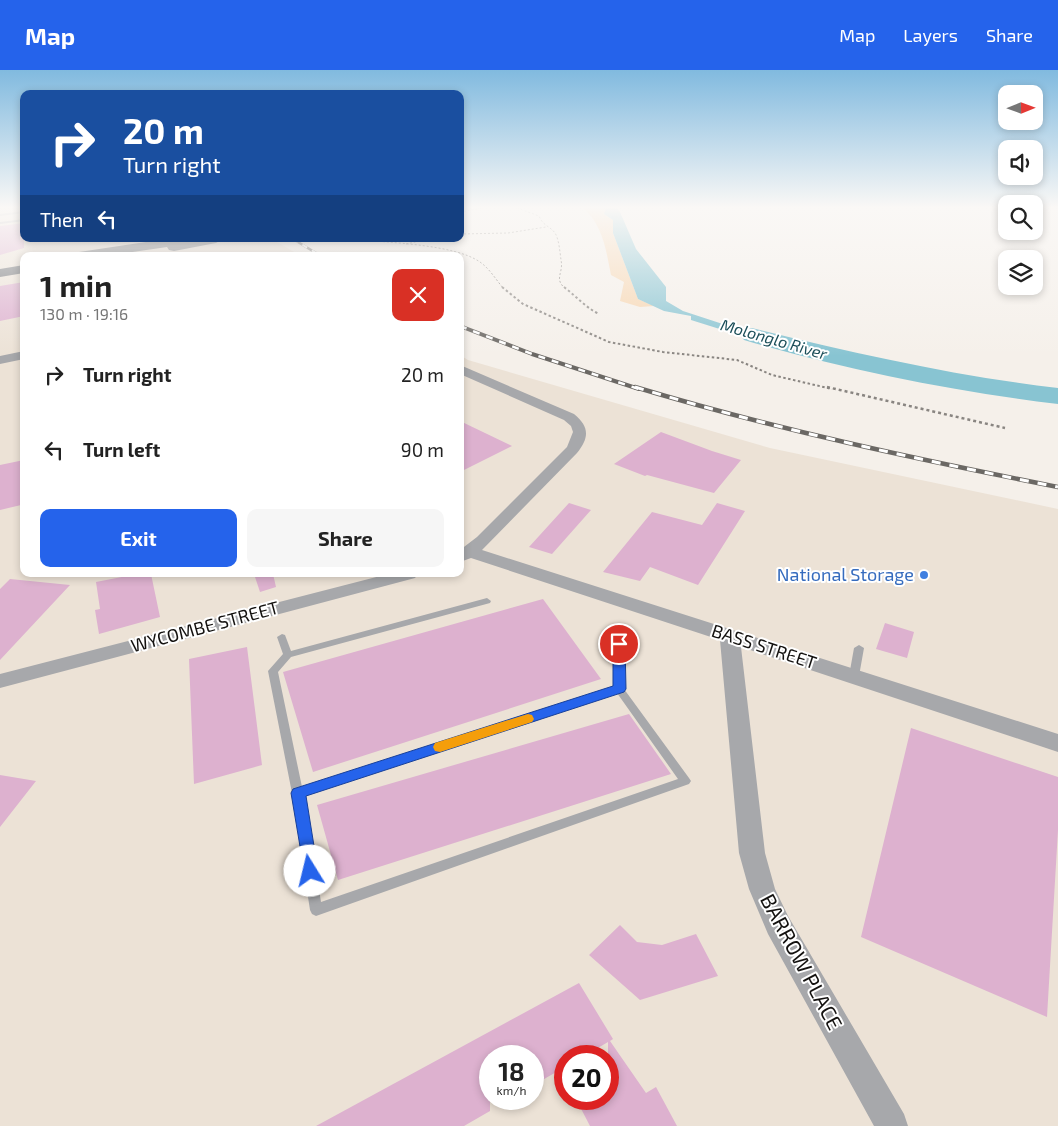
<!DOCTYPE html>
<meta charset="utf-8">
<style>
body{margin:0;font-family:"Exo 2",sans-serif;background:#f6f6f6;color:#222;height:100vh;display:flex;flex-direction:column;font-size:19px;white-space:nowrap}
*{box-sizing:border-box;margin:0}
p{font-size:16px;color:#767676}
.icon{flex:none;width:28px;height:28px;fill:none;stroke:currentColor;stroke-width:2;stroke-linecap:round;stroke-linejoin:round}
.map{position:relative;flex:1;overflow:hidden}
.drawer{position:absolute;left:20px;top:182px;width:444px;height:325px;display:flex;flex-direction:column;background:#fff;border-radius:10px;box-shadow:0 2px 8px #0003}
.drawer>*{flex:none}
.hud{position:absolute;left:20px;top:20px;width:444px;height:152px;border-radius:10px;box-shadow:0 2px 8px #0003;background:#1a4fa0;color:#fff;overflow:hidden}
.needle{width:32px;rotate:89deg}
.fabs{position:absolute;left:998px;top:15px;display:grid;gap:10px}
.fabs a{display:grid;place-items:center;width:45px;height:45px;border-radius:10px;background:#fff;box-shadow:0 2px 8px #0003;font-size:25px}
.speed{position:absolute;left:479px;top:975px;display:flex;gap:10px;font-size:25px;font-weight:700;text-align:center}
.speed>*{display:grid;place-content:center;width:65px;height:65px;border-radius:50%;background:#fff;box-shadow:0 2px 8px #0003;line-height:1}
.speed small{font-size:12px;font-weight:400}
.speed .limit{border:8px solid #d22;background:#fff;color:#111}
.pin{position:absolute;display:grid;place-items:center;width:42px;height:42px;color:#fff;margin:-21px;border:2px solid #fff;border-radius:50%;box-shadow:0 1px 5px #0007}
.me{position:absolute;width:55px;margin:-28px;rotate:351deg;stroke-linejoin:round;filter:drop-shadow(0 0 4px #0008)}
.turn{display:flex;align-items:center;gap:18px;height:105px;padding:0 20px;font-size:22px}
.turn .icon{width:65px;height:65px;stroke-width:2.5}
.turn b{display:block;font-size:35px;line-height:42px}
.then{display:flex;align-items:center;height:48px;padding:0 20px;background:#0003;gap:10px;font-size:19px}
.round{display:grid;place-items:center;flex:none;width:52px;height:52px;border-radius:10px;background:#f6f6f6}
.overview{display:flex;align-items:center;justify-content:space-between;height:85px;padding:0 20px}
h1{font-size:30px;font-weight:700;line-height:38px}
.button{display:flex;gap:10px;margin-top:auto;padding:10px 20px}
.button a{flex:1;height:58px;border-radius:10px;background:#2563eb;color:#fff;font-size:20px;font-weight:700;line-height:58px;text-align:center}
.button a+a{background:#f6f6f6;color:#222}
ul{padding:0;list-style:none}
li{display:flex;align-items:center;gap:15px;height:75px;padding:0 20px}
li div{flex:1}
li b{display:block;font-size:19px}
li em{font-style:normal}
header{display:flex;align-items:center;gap:30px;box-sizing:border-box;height:70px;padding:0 25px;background:#2563eb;color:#fff}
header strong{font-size:24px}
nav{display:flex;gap:28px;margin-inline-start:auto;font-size:18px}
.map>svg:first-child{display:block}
</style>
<header>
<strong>Map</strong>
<nav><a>Map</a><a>Layers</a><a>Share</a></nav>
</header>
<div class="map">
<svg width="1058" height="1056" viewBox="0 0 1058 1056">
<rect width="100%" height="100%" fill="#f5f0ea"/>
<path fill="#ece2d6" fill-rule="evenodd" d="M0,138H24V169H272L301,186H24V504H460V285L468,290L770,378L1058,439V1056H0ZM490,986H532V1029H490ZM565,986H608V1029H565Z"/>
<path fill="#f7d6b1" d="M583,138H606L604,144L613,150V163L638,229L654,236L640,237L620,231L624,212L611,205C606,180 603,155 583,138Z"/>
<path fill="#88c4d2" d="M606,138H617L620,142L636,179L666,217V231L683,241L802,280L742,266L691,250V246L664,241L638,229L613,163V150L604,144Z"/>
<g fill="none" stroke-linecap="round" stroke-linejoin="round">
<path fill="#88c4d2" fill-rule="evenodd" d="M752,258C853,283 955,306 1058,318V334C953,321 846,300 744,270L740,265L744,260Z"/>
</g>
<path fill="#ddb1cf" d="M24,153V178L0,185V156Z
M24,212V246L0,251V216Z
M460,351L512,376L460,402Z
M661,362L712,381L741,390L714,423L647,405L645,406L614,394Z
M24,390L21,435L0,440V395Z
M569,433L591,440L552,484L529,477Z
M717,433L745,441L698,515L650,497L640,511L603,502L652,442L702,455Z
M137,504H151L160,547L99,564L95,540L100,539L96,512Z
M254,504H273L276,517L260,522Z
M10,509L70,515L0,590V519Z
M543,529L601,609L313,702L283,602Z
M885,553L914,562L907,588L876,579Z
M247,577L262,695L194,714L189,589Z
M629,644L671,704L338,810L317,735Z
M911,658L1058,707V760L1047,947L861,867Z
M0,705L36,711L0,757Z
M620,855L637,872L662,875L696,864L718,906L640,930L589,885Z
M579,913L613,969L610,971L646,1023L656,1017L677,1056H590L576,1029H608V972L584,986H565V997L532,1016V986H490V1041L464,1056H316Z"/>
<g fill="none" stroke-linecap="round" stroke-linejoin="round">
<path stroke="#898581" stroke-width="1" stroke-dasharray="2 2" stroke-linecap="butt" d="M517,138L539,146C543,156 550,156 555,163C559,169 560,183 561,190C564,203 553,209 566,219
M460,142L482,138
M460,164L508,163L546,157
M355,169C388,173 454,174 480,192C490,199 496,210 504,219
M406,174L428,169
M54,186L63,185"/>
<path stroke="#898581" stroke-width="2" stroke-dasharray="2.5 2.5" stroke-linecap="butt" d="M502,217L523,234L609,272L663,282L737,290L772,305L832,319
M564,217C577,227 585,237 599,244"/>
<path stroke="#898581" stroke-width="2.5" stroke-dasharray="3 3" stroke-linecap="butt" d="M827,317L1005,358"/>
<path fill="#a7a8ab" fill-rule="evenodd" d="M24,141V143L0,146V144Z
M24,149V151L0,154V152Z
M487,528L491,531L490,533L291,587L278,602L302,717L614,617V574L619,571L624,574V619L689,708L691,711L689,714L316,846L312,844L310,840L292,723L268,601L283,584L277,567L282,564L285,565L291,581ZM617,623L678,709L321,832L304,726Z
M859,575L864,578L859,606L857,608H851L849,606L854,578Z"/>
<path fill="#a7a8ab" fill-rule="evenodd" d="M24,281V289L0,294V286Z
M460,295L574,344C590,357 589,368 577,383L482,480L1058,664V682L741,577L765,783L775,819L788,846L904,1044L908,1056H874L768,864L749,819L739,783L720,570L471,488L460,492V480L477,467L567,377L573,362L571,356L564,350L460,304Z
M388,504H418L415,508L0,618V604Z"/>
<path fill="#6a6d72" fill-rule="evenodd" d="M166,169H223L216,173L174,181L169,180L167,177L105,186H72L79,182Z
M24,195V203L0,207V199Z"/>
<g stroke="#6b6864" stroke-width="2.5">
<path id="rail-far2" d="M293,169L321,186"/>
</g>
<g stroke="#6b6864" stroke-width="4">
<path id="rail-far1" d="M460,256L532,284L639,319"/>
</g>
<g stroke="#6b6864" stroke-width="4.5">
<path id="rail" d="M635,317C774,359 916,389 1058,417"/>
</g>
<use href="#rail-far2" stroke="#fff" stroke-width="2" stroke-dasharray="5.5" stroke-linecap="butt"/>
<use href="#rail-far1" stroke="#fff" stroke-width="2.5" stroke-dasharray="7" stroke-linecap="butt"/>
<use href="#rail" stroke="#fff" stroke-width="3" stroke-dasharray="9" stroke-linecap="butt"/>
</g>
<linearGradient id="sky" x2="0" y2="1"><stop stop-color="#81badf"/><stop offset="0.48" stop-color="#faf8f6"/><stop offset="1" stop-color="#faf8f6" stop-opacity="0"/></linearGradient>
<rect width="1058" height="286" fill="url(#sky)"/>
<path fill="#2563eb" stroke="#184099" d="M619,570L625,574L626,619L624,622L306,726L318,801L316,806L310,808L305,806L291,723L293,719L613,616V574Z"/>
<path fill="#f59e0b" d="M528,644L532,645L534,649L532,652L440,682L435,681L433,677L435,673Z"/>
<circle fill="#3f7fe0" stroke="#fff" stroke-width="2" cx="924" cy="505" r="5"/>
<g text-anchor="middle" stroke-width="4" stroke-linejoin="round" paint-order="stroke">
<g font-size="16" font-style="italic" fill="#1b4e59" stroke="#fff">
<text transform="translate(774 269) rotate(16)" y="6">Molonglo River</text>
</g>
<g font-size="18" fill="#366cbe" stroke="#fff" text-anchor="end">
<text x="914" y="511">National Storage</text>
</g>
<g font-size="18" fill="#13110f" stroke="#fff">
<text transform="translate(205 557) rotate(-15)" y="6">WYCOMBE STREET</text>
<text transform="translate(764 577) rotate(18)" y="6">BASS STREET</text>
</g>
<g font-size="21" fill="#13110f" stroke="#fff">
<text transform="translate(801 892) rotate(62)" y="7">BARROW PLACE</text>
</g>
</g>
</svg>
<div class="fabs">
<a><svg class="needle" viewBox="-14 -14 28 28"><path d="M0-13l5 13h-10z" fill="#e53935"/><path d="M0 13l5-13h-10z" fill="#767676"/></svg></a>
<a><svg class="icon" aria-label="sound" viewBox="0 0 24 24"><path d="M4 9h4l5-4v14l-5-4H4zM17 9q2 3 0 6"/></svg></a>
<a><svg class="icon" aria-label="search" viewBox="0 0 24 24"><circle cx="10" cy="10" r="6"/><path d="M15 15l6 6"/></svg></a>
<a><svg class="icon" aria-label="layers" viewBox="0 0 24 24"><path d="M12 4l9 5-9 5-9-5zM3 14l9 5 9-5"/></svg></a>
</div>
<div class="speed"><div>18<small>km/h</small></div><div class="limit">20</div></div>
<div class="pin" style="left:619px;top:574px;background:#d93025"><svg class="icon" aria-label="arrive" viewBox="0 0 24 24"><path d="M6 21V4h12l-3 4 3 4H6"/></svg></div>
<svg class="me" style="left:310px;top:801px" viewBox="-20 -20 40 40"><circle r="19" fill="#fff"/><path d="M0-13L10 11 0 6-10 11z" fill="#2563eb"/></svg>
<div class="hud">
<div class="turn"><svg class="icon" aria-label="right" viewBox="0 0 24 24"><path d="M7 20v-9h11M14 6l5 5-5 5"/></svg><div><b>20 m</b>Turn right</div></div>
<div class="then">Then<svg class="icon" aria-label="left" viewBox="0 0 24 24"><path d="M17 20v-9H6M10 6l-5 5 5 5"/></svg></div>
</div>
<section class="drawer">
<div class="overview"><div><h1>1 min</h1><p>130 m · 19:16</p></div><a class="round" style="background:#d93025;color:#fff"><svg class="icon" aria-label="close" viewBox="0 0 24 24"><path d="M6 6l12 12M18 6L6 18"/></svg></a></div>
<ul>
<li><svg class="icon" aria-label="right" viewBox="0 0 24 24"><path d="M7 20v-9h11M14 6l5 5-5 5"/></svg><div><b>Turn right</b></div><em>20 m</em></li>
<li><svg class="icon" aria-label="left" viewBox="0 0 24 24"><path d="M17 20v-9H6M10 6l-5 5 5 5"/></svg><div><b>Turn left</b></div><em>90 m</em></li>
</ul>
<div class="button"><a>Exit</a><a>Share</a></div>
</section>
</div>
